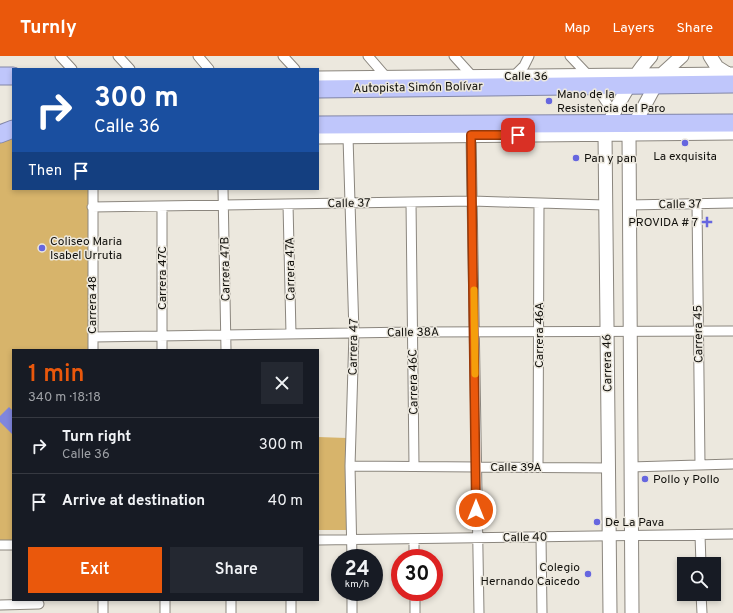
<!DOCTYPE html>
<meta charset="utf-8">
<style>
body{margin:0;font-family:Overpass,sans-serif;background:#242831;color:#f1f3f6;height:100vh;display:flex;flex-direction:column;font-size:15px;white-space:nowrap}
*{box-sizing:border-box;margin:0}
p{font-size:13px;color:#9ea1a6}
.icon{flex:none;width:22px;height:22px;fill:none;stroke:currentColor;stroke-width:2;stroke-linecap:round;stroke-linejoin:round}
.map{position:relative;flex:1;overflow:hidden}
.drawer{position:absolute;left:12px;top:293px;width:307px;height:252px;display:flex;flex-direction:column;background:#171b24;border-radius:0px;box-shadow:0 2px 6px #0003}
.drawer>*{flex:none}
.top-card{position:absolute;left:12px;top:12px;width:307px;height:122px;border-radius:0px;box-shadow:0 2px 6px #0003;background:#1a4fa0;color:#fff;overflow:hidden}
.fabs{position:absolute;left:677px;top:501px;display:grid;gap:8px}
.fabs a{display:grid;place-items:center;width:44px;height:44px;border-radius:0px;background:#171b24;box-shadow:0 2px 6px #0003;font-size:20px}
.speed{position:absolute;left:331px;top:493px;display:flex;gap:8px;font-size:20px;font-weight:700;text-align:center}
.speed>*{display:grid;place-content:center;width:52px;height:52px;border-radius:50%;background:#171b24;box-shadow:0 2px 6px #0003;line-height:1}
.speed small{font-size:10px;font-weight:400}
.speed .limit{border:6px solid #d22;background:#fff;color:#111}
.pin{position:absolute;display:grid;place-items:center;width:34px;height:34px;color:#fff;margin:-17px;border-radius:8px;box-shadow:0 2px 6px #0006}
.me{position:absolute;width:44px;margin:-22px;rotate:0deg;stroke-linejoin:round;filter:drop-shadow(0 0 3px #0008)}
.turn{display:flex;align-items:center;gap:14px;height:84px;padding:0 16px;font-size:18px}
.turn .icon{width:52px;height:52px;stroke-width:2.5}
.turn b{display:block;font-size:28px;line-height:34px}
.then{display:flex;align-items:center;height:38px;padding:0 16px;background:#0003;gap:8px;font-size:15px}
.round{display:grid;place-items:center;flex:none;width:42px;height:42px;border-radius:0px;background:#242831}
.summary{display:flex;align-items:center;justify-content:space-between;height:68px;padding:0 16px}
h1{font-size:24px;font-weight:600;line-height:30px;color:#ea580c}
.action{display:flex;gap:8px;margin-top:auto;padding:8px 16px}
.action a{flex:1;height:46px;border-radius:0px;background:#ea580c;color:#fff;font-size:16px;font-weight:600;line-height:46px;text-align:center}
.action a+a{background:#242831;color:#f1f3f6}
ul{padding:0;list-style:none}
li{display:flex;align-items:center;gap:12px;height:56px;padding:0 16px;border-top:1px solid #363941}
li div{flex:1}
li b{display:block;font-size:15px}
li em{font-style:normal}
header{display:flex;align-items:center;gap:24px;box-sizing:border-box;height:56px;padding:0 20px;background:#ea580c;color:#fff}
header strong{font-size:19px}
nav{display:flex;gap:22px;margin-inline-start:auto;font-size:14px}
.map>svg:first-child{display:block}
</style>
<header>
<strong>Turnly</strong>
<nav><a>Map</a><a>Layers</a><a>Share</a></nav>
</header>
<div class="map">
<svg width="733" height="557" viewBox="0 0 733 557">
<rect width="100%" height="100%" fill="#ece8de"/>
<path fill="#d7b46b" d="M0,82H13V133H93V294H13V489H0Z
M318,381L347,382V474H318Z"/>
<path fill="#8086dd" d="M9,351L13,355V379L0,366V360Z"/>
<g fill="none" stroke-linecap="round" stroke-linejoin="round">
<g stroke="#8b867e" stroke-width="11">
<path id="street" d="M60,0L72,13
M118,0L130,13
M198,0L209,13
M283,0L295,13
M368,0L387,22
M454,0L473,21
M570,0L589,20L616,61
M514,20L524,10L529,0
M471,79L479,557
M348,81L354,277L350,410L352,502
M93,133V294
M223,133L226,294
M411,146L414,409
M288,148L291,278
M697,148L700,409
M628,149L733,147
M162,150V294
M92,151L472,145L605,149
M93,281L412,276L733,275
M350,410L609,412
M538,411L539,147
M630,411L733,408
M700,479L701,508
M541,481L542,557
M414,483V502
M318,484L733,478
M0,489H13
M415,536V557
M701,538L702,557
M103,544V557
M165,544V557
M231,544V557
M291,544V557
M0,549L39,548
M352,557V536"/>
</g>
<g stroke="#8b867e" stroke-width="15">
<path id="secondary" d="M710,0L717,11L728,18
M318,22L733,18
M318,81L733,77
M610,557L605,78C612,56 635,17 651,0
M632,557L629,78L661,19L682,0"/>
</g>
<g stroke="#8286a7" stroke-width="19">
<path id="highway" d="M0,20H13
M318,33L733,28
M318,69L733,67
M0,78L13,73"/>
</g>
<use href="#street" stroke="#fff" stroke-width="9"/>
<use href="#secondary" stroke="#fff" stroke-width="13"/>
<use href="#highway" stroke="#bfc6fb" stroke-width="17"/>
</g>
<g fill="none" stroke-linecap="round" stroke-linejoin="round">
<g stroke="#983908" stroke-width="10">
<path id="route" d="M476,454L471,79H518"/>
</g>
<use href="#route" stroke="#ea580c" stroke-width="7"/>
<path stroke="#f59e0b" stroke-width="7" d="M474,234L475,318"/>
</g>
<g fill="#6666df" stroke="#ece8de" stroke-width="1.5">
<circle cx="549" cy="45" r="4"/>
<circle cx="685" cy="87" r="4"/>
<circle cx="576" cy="102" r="4"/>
<path d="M705 160h4v4h4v4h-4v4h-4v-4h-4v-4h4z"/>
<circle cx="42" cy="192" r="4"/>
<circle cx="645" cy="423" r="4"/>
<circle cx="597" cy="466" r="4"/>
<circle cx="588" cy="518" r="4"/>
</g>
<g text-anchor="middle" stroke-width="3" stroke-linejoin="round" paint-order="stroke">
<g font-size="12" fill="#11100c" stroke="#ece8de">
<text x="526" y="24">Calle 36</text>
<text transform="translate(418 31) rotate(-1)" y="4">Autopista Simón Bolívar</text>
<text transform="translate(349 147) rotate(-1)" y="4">Calle 37</text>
<text transform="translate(680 148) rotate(-1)" y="4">Calle 37</text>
<text transform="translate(225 213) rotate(-91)" y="4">Carrera 47B</text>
<text transform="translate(290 213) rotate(-91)" y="4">Carrera 47A</text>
<text transform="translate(162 222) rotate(-90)" y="4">Carrera 47C</text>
<text transform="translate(92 249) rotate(-90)" y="4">Carrera 48</text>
<text transform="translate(413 276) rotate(-1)" y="4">Calle 38A</text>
<text transform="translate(698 278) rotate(-91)" y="4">Carrera 45</text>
<text transform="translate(539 279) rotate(-90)" y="4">Carrera 46A</text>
<text transform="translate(353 291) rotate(-89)" y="4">Carrera 47</text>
<text transform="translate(607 307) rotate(-91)" y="4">Carrera 46</text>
<text transform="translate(413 326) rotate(-91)" y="4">Carrera 46C</text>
<text x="516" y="415">Calle 39A</text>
<text transform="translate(525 481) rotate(-1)" y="4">Calle 40</text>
</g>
<g font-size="12" fill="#11100c" stroke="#ece8de" text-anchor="start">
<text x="557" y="42">Mano de la<tspan x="557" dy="14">Resistencia del Paro</tspan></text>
<text x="685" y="104" text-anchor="middle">La exquisita</text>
<text x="584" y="106">Pan y pan</text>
<text x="698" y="170" text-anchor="end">PROVIDA # 7</text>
<text x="50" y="189">Coliseo Maria<tspan x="50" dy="14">Isabel Urrutia</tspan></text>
<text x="653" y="427">Pollo y Pollo</text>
<text x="605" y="470">De La Pava</text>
<text x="580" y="515" text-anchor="end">Colegio<tspan x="580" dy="14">Hernando Caicedo</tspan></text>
</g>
</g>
</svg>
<div class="fabs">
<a><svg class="icon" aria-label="search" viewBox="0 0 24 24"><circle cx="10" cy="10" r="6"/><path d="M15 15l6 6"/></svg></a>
</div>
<div class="speed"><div>24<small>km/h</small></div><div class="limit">30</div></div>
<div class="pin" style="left:518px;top:79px;background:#d93025"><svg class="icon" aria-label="arrive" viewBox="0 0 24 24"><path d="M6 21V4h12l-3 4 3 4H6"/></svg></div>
<svg class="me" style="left:476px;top:454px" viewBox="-20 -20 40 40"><circle r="17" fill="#ea580c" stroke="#fff" stroke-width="3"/><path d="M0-11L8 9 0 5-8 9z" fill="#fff"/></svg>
<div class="top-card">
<div class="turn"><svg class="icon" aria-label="right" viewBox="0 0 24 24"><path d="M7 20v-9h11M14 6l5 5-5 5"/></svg><div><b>300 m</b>Calle 36</div></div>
<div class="then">Then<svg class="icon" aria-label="arrive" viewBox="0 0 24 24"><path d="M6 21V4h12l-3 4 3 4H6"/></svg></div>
</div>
<section class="drawer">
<div class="summary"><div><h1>1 min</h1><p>340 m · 18:18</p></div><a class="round"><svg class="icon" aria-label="close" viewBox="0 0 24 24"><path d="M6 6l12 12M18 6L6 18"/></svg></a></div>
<ul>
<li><svg class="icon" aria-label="right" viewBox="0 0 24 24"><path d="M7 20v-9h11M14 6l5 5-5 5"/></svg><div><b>Turn right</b><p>Calle 36</p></div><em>300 m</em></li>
<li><svg class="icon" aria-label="arrive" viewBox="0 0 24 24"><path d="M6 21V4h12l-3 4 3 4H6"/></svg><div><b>Arrive at destination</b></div><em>40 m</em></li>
</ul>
<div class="action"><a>Exit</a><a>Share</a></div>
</section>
</div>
